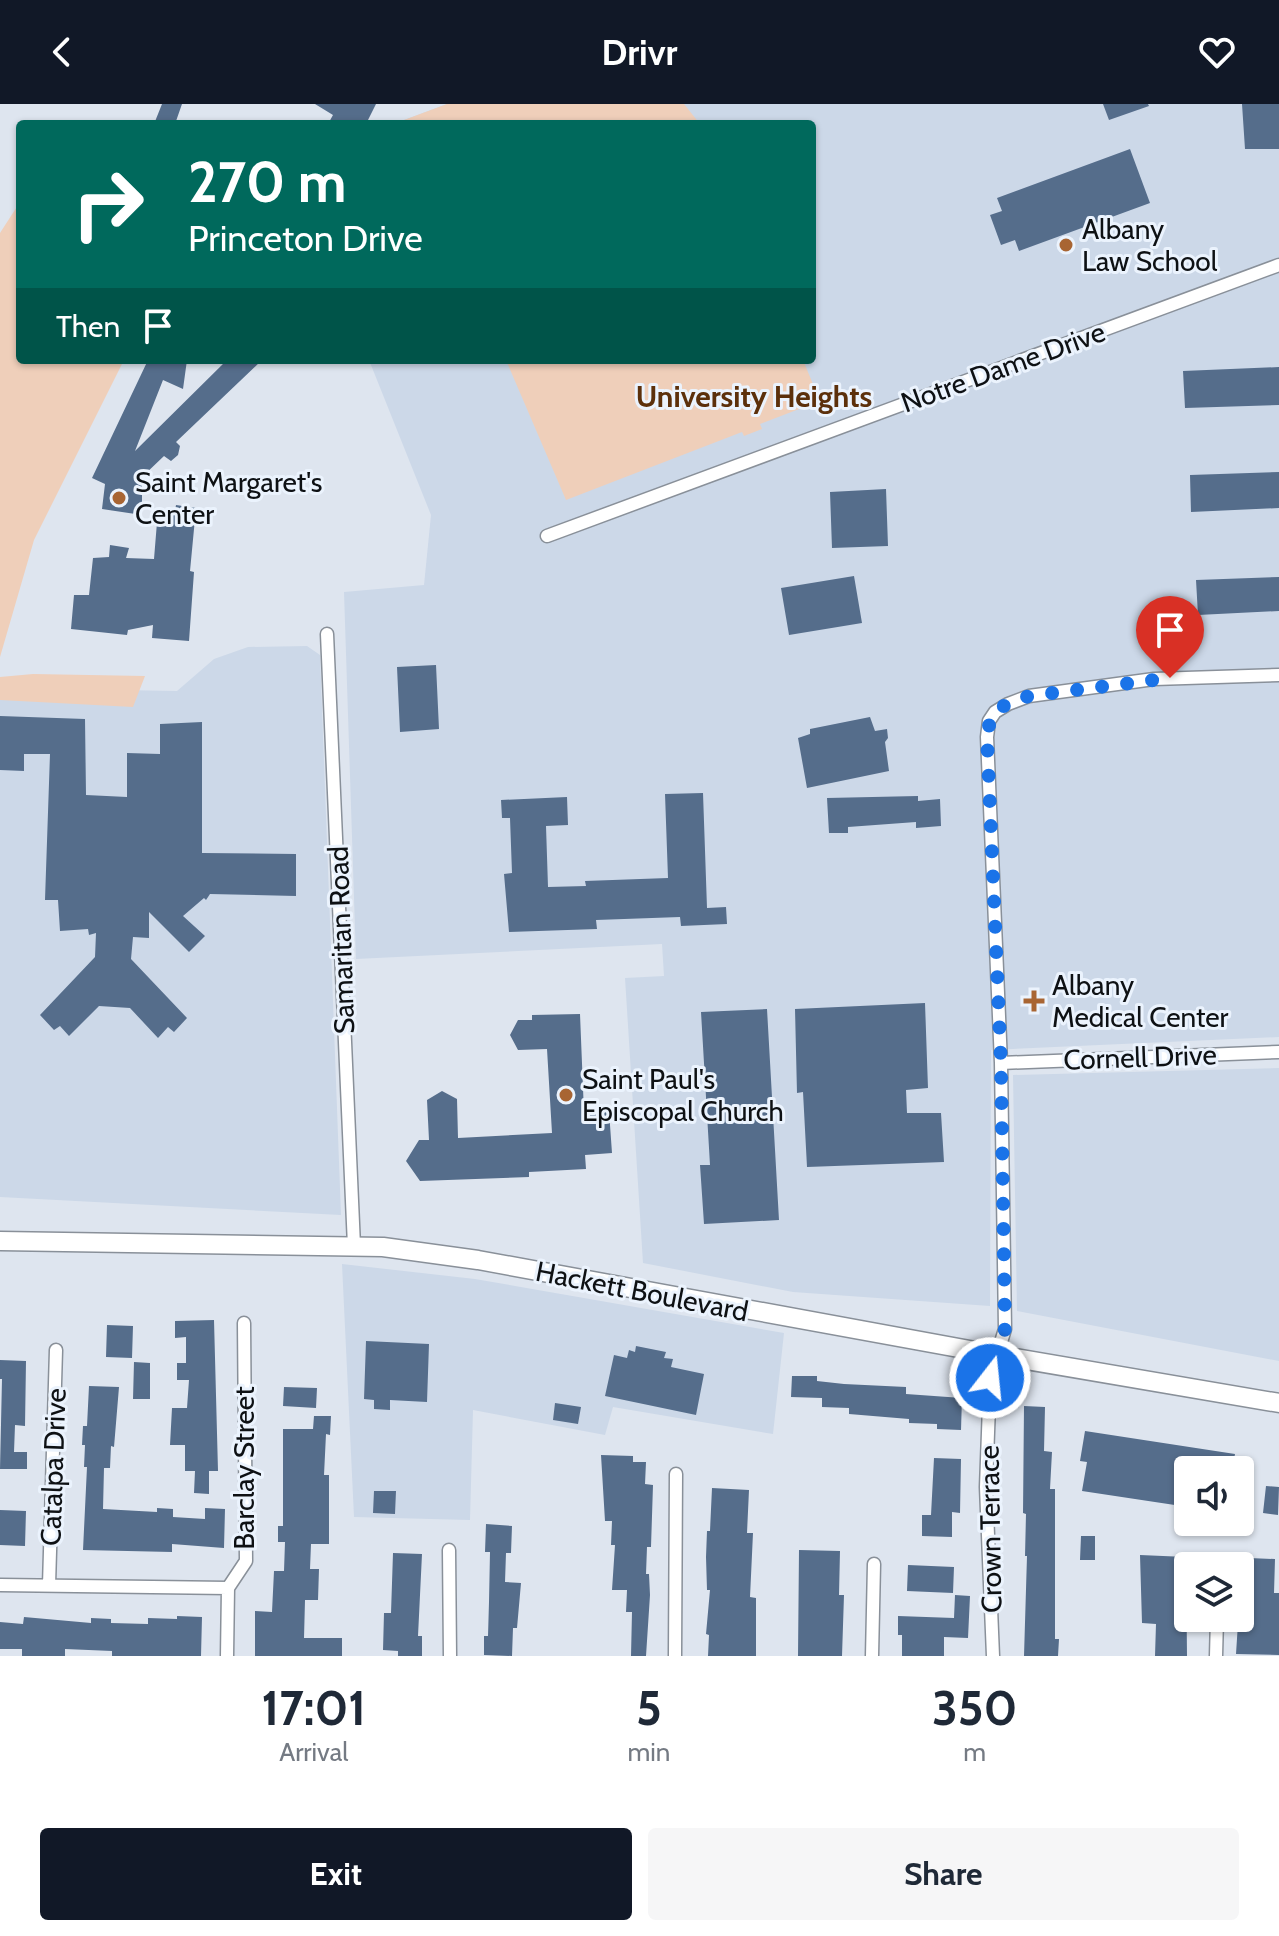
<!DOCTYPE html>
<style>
body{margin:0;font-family:Cabin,sans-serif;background:#f6f6f7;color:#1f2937;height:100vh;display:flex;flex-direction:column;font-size:30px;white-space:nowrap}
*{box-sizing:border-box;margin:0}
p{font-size:26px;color:#747a83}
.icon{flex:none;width:44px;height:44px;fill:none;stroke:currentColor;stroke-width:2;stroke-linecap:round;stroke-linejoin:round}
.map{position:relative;height:1552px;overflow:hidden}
.panel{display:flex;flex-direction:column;background:#fff;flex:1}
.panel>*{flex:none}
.top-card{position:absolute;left:16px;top:16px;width:800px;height:244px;border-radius:8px;box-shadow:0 2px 6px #0004;background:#00695c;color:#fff;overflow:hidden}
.fabs{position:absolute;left:1174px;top:1352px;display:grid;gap:16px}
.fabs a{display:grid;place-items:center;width:80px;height:80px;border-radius:8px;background:#fff;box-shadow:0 2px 6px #0004;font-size:40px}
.pin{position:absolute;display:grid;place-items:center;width:68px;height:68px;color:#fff;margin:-82px -34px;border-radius:50% 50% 50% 0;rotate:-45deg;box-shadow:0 0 8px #0007}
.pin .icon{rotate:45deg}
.me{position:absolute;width:88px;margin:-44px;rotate:16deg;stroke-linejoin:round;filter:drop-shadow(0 0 6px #0008)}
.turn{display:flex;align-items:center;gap:28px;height:168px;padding:0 40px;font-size:36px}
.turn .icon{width:104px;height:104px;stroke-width:2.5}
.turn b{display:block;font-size:56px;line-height:68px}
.then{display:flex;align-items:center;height:76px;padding:0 40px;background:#0003;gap:16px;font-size:30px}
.eta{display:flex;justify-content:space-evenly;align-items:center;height:136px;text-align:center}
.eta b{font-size:48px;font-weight:700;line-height:56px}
.button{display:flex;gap:16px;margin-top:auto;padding:16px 40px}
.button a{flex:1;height:92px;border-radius:8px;background:#111827;color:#fff;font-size:32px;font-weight:700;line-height:92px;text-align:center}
.button a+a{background:#f6f6f7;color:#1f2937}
header{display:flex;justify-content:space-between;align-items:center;height:104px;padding:0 40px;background:#111827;color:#fff;font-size:36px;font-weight:700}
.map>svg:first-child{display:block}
</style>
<header><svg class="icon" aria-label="back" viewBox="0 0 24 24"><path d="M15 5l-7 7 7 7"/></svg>Drivr<svg class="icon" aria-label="heart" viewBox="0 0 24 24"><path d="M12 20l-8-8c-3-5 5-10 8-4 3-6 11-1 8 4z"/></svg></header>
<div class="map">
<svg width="1279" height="1552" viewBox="0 0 1279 1552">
<rect width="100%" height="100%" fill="#dee5ef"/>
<path fill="#ccd8e8" d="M447,0H1279V933L991,946L990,1202L793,1188L643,1159L625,874L664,872L662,840L356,855L344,488L424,481L431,411L369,256H812V20H406L404,16Z
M307,542L320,551L341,1111L0,1093V584L177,587L214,555L248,543Z
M1279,964V1257L1017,1207L1013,971Z
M342,1160L475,1175L784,1229L773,1330L613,1303L605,1331L473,1306L470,1416L354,1413Z"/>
<path fill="#efcfba" d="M447,0H684L700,20H406L404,16Z
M20,98V256H124L34,436L0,553V129Z
M506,256H803L820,297L760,320L762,325L744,332L742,328L566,396Z
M33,570L145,572L133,603L0,596V573Z"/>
<path fill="#556d8b" d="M162,0H182L175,20H154Z
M315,0H376L366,20H328L333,11Z
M1103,0H1148L1149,2L1109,16Z
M1242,0H1279V45H1245Z
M1130,45L1150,99L1019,147L1015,136L1001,141L990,111L1002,107L997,94Z
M148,256H187L183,285L163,276L135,347L227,256H262L176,338L180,342L178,351L171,357L164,352L142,373V411L102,405L105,380L92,374Z
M1279,263V301L1185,304L1183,267Z
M1279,368V404L1191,408L1190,371Z
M886,385L888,442L832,444L830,388Z
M176,401L196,404L190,467L194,468L189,537L152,534L153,521L128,526L127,531L71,525L74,491H89L93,454L109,453L110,441L129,444L126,454L154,455L158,406L175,407Z
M854,472L862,519L789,531L781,484Z
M1279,473V507L1198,511L1196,476Z
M436,561L439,625L400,628L397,563Z
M0,612L85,615L86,691L127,693V649L160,650V620L202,618V749L296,750V792L210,790L206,796L204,794L183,812L205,832L189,848L149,808V834L133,833L131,855L187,914L174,928L168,923L158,934L130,904L99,902L69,932L60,922L54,926L40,911L95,853L96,829L89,831L88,825L60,827L58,796H45L50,650H24V667L0,666Z
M870,613L875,627L887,625L888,634L885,638L889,667L807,684L798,634L810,630V625Z
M703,689L707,804L726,803L727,820L681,822L680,813L596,816L597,825L509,828L504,770L512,769L510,714H502L501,696L567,693L568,721L546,722L548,783L586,782L585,777L668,774L665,690Z
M918,692V697L940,695L941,722L916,724V718L848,723V729H829L827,694Z
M925,899L928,984L906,986L907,1009H941L944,1058L807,1063L803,988L797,989L795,905Z
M767,905L779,1116L704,1120L700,1061H710L701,908Z
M580,910L584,1009L609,1007L612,1049L585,1051L586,1065L529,1068V1073L420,1077L406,1057L419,1036H429L427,996L442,987L457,995L458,1034L552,1029L547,945L518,946L510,931L518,916H532V911Z
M214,1216L218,1367H209V1390L194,1389L195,1367H185V1341H170L172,1304H187L189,1276H177V1259H186V1233L175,1234V1217Z
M107,1221L133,1222L132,1254L106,1253Z
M366,1237L429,1240L427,1298L390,1296V1306L374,1305V1296L364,1295Z
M636,1242L666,1248L664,1254L673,1255L671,1263L704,1270L696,1311L605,1292L614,1251L627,1254L629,1246L635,1248Z
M0,1256L26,1257L25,1322L15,1321L14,1348H27V1365H0L2,1275H0Z
M134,1258L150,1259V1295H133Z
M792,1272H817V1277L844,1280L906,1283V1290L962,1294L961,1326L937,1325V1320L909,1319V1315L849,1310V1304L822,1303V1294L791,1293Z
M89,1282L119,1283L114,1343L111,1342L110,1364H104L103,1405L157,1408V1404L173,1405V1413L205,1415V1404L225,1405L224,1444L172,1440V1448L83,1446L87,1363H84L85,1341H82L83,1322H87Z
M284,1283L317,1284L316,1304L283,1302Z
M555,1299L581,1303L578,1320L553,1316Z
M1024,1302L1045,1303L1044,1347L1052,1348L1050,1385H1055V1535H1059L1058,1552H1024L1027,1452H1025L1026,1410L1023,1409Z
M314,1312H331L330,1331L326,1330L324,1371H329V1440H311L310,1465H319L318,1496H305L304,1534H342V1552H255V1507L272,1508L274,1467H284L285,1438H278V1422H283V1325H313Z
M1085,1327L1235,1350L1232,1366H1188V1403L1082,1387L1087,1358L1080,1357Z
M601,1351L633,1352V1358H646L645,1380L653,1381L651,1443H647L646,1470H649L650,1491L646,1552H631L632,1508H626L627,1486H612L615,1441H611L612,1417H605Z
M934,1354L961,1355L960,1409L952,1408V1433L922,1432V1411H931Z
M1266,1382L1279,1383L1278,1411L1263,1409Z
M712,1384L749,1386L747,1429H753L750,1493L756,1494V1552H708L709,1531L706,1530L710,1486H707L706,1453L707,1427H710Z
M374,1387H396L395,1410L373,1409Z
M0,1406L26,1407L25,1442L0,1441Z
M486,1420L512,1422L511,1449H506L505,1478L521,1479L517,1524H513L512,1552L484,1551V1532H488L489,1498L490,1448H485Z
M1081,1432H1095V1456H1080Z
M799,1446L840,1447L839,1491H844L842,1552H798Z
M393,1449L422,1450L418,1532H422V1552H398V1547L383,1546L384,1509H391Z
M1140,1451L1186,1453L1187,1552H1155L1156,1520L1142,1519Z
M1249,1454L1275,1455L1274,1489H1279V1551L1236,1550L1240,1488H1248Z
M908,1461L954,1463L953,1489L907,1487Z
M955,1491L970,1492L968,1534L944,1533V1552H902V1531H898V1512L954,1514Z
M177,1512L202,1513L201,1552H112V1547L65,1545V1552H22V1545H0V1518L23,1520L24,1513L91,1519V1514L111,1515V1519L148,1520V1514L177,1515Z"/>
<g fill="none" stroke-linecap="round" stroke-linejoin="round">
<g stroke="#899099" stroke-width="15">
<path id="street" d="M547,432L1279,161
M327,530L354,1142
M1001,959L1279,948
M449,1446L450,1552
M1218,1462V1458
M0,1481L228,1484
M49,1481L56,1246
M227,1552L228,1484L246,1457L244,1219
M675,1552L676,1370
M872,1552L874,1460
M993,1552L986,1383L990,1274L1005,1225L1001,959L987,633L989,617L995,608L1008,600L1029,592L1154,575L1279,571
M1216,1552L1217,1514"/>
</g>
<g stroke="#899099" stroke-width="21">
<path id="secondary" d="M0,1137L383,1143L478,1156L997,1251L1279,1299"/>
</g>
<use href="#street" stroke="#fff" stroke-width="12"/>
<use href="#secondary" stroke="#fff" stroke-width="18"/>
</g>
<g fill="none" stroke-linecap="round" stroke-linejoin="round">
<path stroke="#1a73e8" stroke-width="14" stroke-dasharray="0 25.2" d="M990,1274L1005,1225L1001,959L987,633C990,604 1003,601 1029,592L1170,574"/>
</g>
<g fill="#a86533" stroke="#ebf3fd" stroke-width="3">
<circle cx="1066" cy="141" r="8"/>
<circle cx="119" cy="394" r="8"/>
<path d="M1030 885h8v8h8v8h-8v8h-8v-8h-8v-8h8z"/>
<circle cx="566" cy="991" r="8"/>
</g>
<g text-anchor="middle" stroke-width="6" stroke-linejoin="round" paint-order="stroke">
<g font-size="28" fill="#0e1114" stroke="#ebf3fd" text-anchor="start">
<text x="1082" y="135">Albany<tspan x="1082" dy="32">Law School</tspan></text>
<text x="135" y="388">Saint Margaret's<tspan x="135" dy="32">Center</tspan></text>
<text x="1052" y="891">Albany<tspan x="1052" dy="32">Medical Center</tspan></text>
<text x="582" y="985">Saint Paul's<tspan x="582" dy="32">Episcopal Church</tspan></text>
</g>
<g font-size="28" fill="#0e1114" stroke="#ebf3fd">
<text transform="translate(1003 263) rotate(-20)" y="10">Notre Dame Drive</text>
<text transform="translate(341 836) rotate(-92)" y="10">Samaritan Road</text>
<text transform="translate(1140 953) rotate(-2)" y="10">Cornell Drive</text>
<text transform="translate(642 1187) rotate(11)" y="10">Hackett Boulevard</text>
<text transform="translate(53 1363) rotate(-88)" y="10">Catalpa Drive</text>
<text transform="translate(244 1364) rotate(-90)" y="10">Barclay Street</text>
<text transform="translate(990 1425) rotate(-91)" y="10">Crown Terrace</text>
</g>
<g font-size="30" font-weight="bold" fill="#5c300b" stroke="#ebf3fd">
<text x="754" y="303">University Heights</text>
</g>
</g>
</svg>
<div class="fabs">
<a><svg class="icon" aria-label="sound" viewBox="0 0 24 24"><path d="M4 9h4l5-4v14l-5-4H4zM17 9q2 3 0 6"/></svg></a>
<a><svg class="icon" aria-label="layers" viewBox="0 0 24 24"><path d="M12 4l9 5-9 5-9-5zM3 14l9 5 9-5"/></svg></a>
</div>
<div class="pin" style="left:1170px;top:574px;background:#d93025"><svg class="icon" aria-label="arrive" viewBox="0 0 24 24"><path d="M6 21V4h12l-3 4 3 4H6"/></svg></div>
<svg class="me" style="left:990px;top:1274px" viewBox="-20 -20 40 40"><circle r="17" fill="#1a73e8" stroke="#fff" stroke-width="3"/><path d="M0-11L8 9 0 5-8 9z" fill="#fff"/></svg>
<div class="top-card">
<div class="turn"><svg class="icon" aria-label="right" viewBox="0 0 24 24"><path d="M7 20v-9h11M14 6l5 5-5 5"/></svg><div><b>270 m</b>Princeton Drive</div></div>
<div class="then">Then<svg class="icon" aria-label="arrive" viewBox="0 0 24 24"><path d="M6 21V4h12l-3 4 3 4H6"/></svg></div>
</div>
</div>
<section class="panel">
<div class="eta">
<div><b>17:01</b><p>Arrival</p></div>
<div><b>5</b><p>min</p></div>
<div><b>350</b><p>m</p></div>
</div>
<div class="button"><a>Exit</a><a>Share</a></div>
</section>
